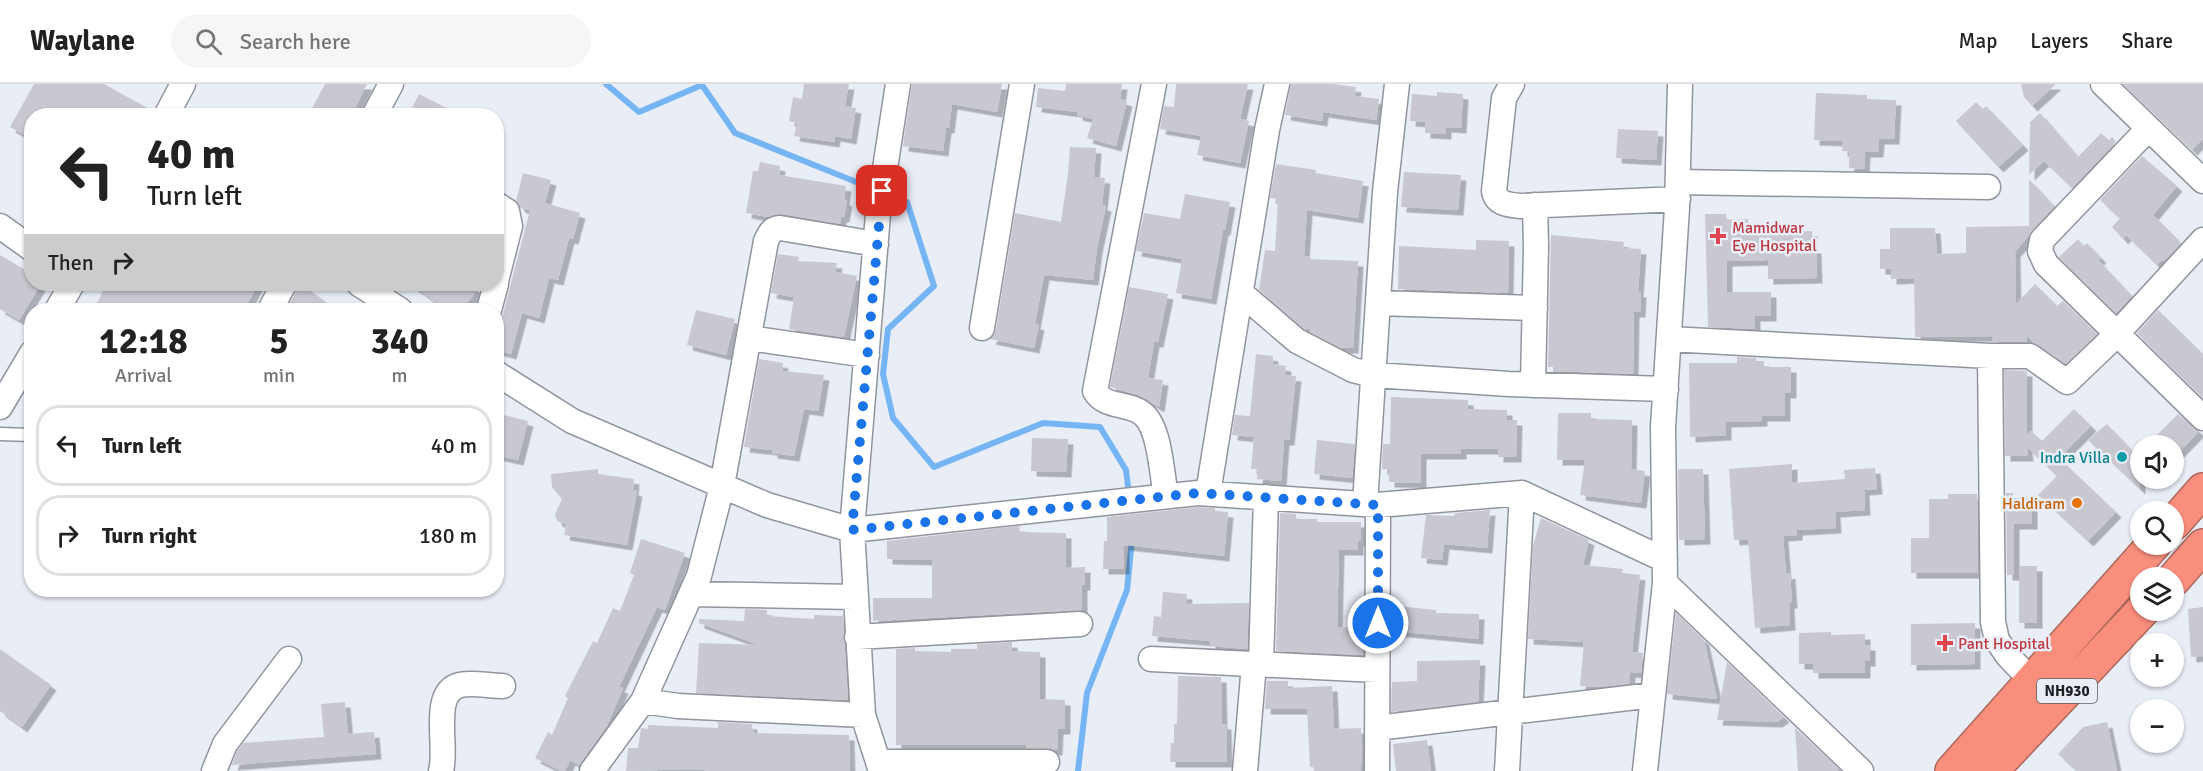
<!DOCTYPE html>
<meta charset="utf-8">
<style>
body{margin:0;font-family:Signika,sans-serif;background:#f6f6f6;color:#222;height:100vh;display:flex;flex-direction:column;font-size:22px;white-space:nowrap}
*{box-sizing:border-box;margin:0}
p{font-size:20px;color:#767676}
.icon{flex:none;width:33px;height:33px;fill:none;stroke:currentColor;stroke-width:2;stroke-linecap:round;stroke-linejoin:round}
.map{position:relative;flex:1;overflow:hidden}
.panel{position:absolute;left:24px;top:219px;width:480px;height:294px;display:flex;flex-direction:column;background:#fff;border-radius:24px;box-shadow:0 2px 4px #0004}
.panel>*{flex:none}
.guide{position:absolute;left:24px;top:24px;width:480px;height:183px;border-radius:24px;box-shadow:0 2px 4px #0004;background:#fff;color:#222;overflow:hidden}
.buttons{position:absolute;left:2130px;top:351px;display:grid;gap:12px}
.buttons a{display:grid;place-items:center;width:54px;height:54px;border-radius:50%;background:#fff;box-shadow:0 2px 4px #0004;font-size:30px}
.pin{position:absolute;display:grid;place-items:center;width:51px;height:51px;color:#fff;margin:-26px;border-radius:12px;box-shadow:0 3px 9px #0006}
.me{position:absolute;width:66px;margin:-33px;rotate:0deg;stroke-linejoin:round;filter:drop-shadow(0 0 4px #0008)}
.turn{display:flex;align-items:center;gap:21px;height:126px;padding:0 24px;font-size:27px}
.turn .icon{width:78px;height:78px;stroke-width:2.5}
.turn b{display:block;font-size:42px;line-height:51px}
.then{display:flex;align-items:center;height:57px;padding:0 24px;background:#0003;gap:12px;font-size:22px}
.eta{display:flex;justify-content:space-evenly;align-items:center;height:102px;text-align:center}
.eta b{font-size:36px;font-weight:700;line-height:42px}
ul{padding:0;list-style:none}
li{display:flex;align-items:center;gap:18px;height:81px;margin:0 12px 9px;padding:0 12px;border:3px solid #e0e0e0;border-radius:24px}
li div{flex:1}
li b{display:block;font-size:22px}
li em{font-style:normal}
header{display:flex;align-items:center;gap:36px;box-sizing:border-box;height:84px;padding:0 30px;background:#fff;border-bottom:2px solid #e0e0e0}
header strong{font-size:28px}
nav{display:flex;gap:33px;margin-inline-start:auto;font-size:21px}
.search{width:420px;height:54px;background:#f6f6f6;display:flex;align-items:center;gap:15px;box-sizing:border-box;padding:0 21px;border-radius:33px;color:#767676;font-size:22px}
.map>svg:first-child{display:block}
</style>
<header>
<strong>Waylane</strong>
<div class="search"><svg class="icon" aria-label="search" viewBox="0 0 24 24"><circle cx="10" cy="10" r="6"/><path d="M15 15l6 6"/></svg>Search here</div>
<nav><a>Map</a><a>Layers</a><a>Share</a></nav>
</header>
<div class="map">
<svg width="2203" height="687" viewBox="0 0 2203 687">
<defs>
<filter id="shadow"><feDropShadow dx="5.5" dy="5.5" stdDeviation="0" flood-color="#0004"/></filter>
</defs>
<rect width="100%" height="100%" fill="#e9edf6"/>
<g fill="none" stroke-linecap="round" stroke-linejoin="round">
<path stroke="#76b5f4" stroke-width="6" d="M606,0L639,28L702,1L735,49L876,106
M886,110L907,118L934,202L888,245L883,290L893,334L934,383L1043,339L1100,343L1126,386L1129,410
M1078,687L1087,609L1127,506L1132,456"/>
</g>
<path fill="#c9c8d1" filter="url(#shadow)" d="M34,0H104L153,27L152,32H32V55L10,43Z
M325,0H367L351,32H308Z
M804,0H849L845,22L856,24L851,55L835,52L834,58L794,52L797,39L789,37L793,13L802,15Z
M912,0H1002L997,28L952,20L949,44H946L943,67L903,62Z
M1066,0H1122L1120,15L1127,17L1116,62L1087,54L1093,35L1077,31V28L1036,23L1038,4L1065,7Z
M1176,0H1248L1240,35L1249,37L1240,79L1197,71L1201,52L1160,45L1164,22L1174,23Z
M1291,0H1333L1356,3L1355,12L1379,15L1376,36L1323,28L1322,37L1285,31Z
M2021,0H2056L2032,22L2024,13Z
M2123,0H2203V55L2192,66Z
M1437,8L1463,10L1461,44L1446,43V50L1425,49V38L1410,37L1412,10L1437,12Z
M1816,9L1867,11V15L1896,16L1894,55H1879L1878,68H1865L1864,85L1849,84V67H1842L1843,57L1814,56Z
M419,10L462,32H408Z
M1976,18L1983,25L1986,22L2023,61L1998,83L1956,37Z
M2040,29L2078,73L2101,49L2109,56L2112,53L2116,58L2072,104L2044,77L2029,91L2030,38Z
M1618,45L1658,47L1656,76L1616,74Z
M1070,63L1096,64L1094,93L1105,94L1102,121L1106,122L1097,164L1093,196L1044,191L1035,240L1039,241L1034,264L990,255L996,246L1015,129L1061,138L1068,90Z
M2142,72L2177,102L2153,131L2181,159L2164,177L2162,176L2157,181L2126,151L2123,155L2112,143L2120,134L2100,116Z
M760,78L780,82L779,91L846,102L844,116L847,117L844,133H841L840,140L782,130L768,133L746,129L753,87H758Z
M1276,80L1316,86L1315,89L1363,97L1358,134L1307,126L1304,172L1311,173L1310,175L1358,177L1353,264H1341L1310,248V245H1305L1259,206L1265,166L1275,167L1278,115L1270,114Z
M1404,88L1461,91L1458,126L1401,123Z
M523,89L551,96L545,119L580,129L573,155L569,154L558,196L549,194L539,234L522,229L511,270L496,266V240L503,230L530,126L521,124L516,117Z
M2029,95L2054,122L2015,168L2016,220L2035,200L2057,222L2063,217L2097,250L2066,280L2034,259L2027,252V258H1992V252L1915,253L1914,194L1891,195V185H1880V165H1890V144H1935L1937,170L1966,169V143L2029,142Z
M1185,110L1230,118L1225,146H1223L1211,215L1176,209L1182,175L1136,167L1144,129L1180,135Z
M1705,130H1726L1727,136L1748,135V143L1781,144V148L1812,147V164H1816L1817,194L1768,195V176L1727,177V208H1771V232H1755V245L1708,243Z
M1551,151L1624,158L1623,164L1641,165L1638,208H1641L1640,228H1634L1633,290L1554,287V283H1548Z
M2078,155L2084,162L2087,159L2101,174L2098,176L2132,212L2116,229L2059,173Z
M1476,156L1509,157L1508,209L1398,205L1399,162L1476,166Z
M778,170L799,173L798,177L837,179L835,188L857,192L844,253L789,245L794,213L771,209Z
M0,171L32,190V200H41L19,236L0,225Z
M107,200H258L244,226H93Z
M300,200L324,216L317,226H286Z
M410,200H469L477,206L462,226H447Z
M1129,203L1168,210L1158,258H1154L1148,294L1163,296L1159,323L1138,311L1110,303Z
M696,226L735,235L726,271L687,261Z
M2158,226L2203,270V314L2137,249Z
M1256,270L1273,272V280L1286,282L1285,291L1296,292L1289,356H1284L1281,397L1257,395L1258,385H1251L1254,353L1232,351L1235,331L1250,332Z
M1737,273L1756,274V277H1764V283H1791V309H1785V332H1762V337L1726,338V351L1690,353L1689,279H1737Z
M759,275L783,279L782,287L824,291L818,327L804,325L794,372L772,369V366L744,363Z
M2004,286L2027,287V351L2031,347L2042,357L2074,325L2091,342L2059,374L2116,428L2088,457L2038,411L2057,392L2027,363L2028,372H2005Z
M1391,313L1468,316V325L1507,326V336H1517L1516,373H1498V365H1461V370H1421V399L1389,398V385H1382L1383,360H1390Z
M496,329L528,337L518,376L496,371Z
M1558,329H1591V335L1632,336L1631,385L1645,387L1641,419L1580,411L1585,376H1557Z
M2178,330L2199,347L2174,373V362H2146Z
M2107,340L2140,375V405L2088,356Z
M1032,354L1068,355L1066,388L1031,387Z
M1317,356L1355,360L1352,394L1314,390Z
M1792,380V399L1845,395L1844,386L1875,384L1877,405L1864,406L1865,426L1835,428L1836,444L1797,446V451L1783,452L1786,490L1790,489L1792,519H1789L1790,541L1755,544L1748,455L1734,456L1729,385Z
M598,385V390L634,395L633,406L637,407L627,461L564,451L566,440L557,437L555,430L562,415L552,403L551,390Z
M1678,385H1703L1705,455L1679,456Z
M2006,409H2013V414H2032V440H2014V491H2007Z
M1948,410H1977L1978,489H1911V454H1929V415H1948Z
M1198,423L1215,424V427L1228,428L1224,472L1124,461V485H1103L1104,457H1107V433Z
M1490,426L1487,464L1444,460L1442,476L1421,474L1426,431L1454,432L1455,429Z
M1280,429L1296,430V435H1317V438H1361V457H1358V466H1339L1337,543L1363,544V571L1276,567Z
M1541,434L1589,456L1583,481L1623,485L1622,489L1640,491L1632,568L1643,569L1641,589L1630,588L1629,600L1598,603L1580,602L1584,558L1528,555L1533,462Z
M1019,442L1020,448L1066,449V484L1085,483V501H1082V526L873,537V514H932V476L887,475V457Z
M641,455L685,469L665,526L657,523L619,603L623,604L607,642L579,681L570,676L565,687H561L535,674L548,648L552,651L568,614L565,612L593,557L597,559L613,524L620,527L634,491L630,489Z
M2019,482H2037V539H2019Z
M1163,508L1187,510L1186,520L1249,519L1247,565L1210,562V557L1152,552L1154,532L1161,533Z
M1397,522L1436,526V529L1479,530L1478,555L1394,547Z
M2203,523V572L2191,573L2188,525Z
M745,525L767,526V532L814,535V531L843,532L848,616L696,609L699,559L759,561L699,539V535L744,537Z
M1676,529L1704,556L1717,615L1667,610Z
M1975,539V580L1911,581V540Z
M1831,548V551L1865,550V561H1870V577H1865V589H1813V580H1799V549Z
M1012,558V567L1040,568V615L1065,616V645H1058L1057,666L1026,664V661H896V565L915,564V567L951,568V565H977V560Z
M0,565L51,601L22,643L0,627Z
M1480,576L1478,618L1391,628L1392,598L1417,597V577Z
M1727,578L1784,633L1777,638L1717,636Z
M1178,592L1221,593L1222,640H1226L1227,678H1170L1171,659H1174V640H1177Z
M1267,597H1288V604L1332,602L1334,645L1361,644L1362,681H1360L1361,687H1314L1313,683H1310L1307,625H1265Z
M345,618L348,650L374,648L376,670L232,681L237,667L243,659L324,653L321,620Z
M718,638L752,640V646H754V649L849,651L850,687H718L690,685L626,687L628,664H638L641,644L648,645V641L718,644Z
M2107,638L2117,687H2077L2058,670L2083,643Z
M1795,644L1835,681L1838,687H1798Z
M1427,656L1431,687H1396L1393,660Z"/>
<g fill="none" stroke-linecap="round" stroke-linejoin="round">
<g stroke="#91959d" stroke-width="15">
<path id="lane" d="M0,350L32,351"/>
</g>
<g stroke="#91959d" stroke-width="27">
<path id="street" d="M898,0L878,130L852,446L1198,409L1378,421L1522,409L1665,476
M1154,0L1095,307C1105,325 1131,318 1144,331C1160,345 1162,392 1166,412
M1512,0L1504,14L1494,107C1496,120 1509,121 1521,122L1678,115
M1680,0L1677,124L1663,343L1665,499L1861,687
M2103,0L2203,97
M166,32L183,0
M374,32L391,0
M2148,45L2042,156L2040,167L2046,180L2203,334
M1678,98L1988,103
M496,120L507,127L510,142L496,197
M0,142L32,165
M359,200L400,226
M1241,209L1297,257L1353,286L1374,291L1509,300L1666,305
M1378,219L1535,224
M57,226L72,200
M270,226L284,200
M489,226L496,200
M982,244L1022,0
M749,254L867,271
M1669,255L1990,272H2030L2067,298L2111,256L2203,156
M1990,272L1993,538L1997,556L2008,572L2032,597
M496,289L572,337L767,421L852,446L863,631L881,687
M1533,301L1536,163L1535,121
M0,323L32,269
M1208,409L1267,46L1277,0
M1365,420L1385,108L1397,0
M691,510L855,513
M857,553L1080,540
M1151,575L1377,586
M1261,581L1266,413
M643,617L678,622L863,631
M1377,644L1653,611
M878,678H1047
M214,687L225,660L289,575
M441,687C448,663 430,608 460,601C473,598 490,602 503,602
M592,687L643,617L699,492L722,402L766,157C770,149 771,145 780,144L876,160
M1245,687L1254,580
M1377,687L1378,421
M1507,687L1522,409
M1645,687L1665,499"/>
</g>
<g stroke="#ad685e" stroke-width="36">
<path id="highway" d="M2174,439L2203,406
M2174,495L2203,462
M1952,687L2154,460
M1991,687L2143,526"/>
</g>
<use href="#lane" stroke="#fff" stroke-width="12"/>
<use href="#street" stroke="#fff" stroke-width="24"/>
<use href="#highway" stroke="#fa8e7d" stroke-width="33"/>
</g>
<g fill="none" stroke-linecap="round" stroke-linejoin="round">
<path stroke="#1a73e8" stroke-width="10" stroke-dasharray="0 18" d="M882,107L852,446L1198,409L1378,421V539"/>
</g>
<g fill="#e0444e" stroke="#e9edf6" stroke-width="2">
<path d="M1715 143h6v6h6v6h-6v6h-6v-6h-6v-6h6z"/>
<path d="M1942 550h6v6h6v6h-6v6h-6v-6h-6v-6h6z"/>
</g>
<circle fill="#0f9aa8" stroke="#e9edf6" stroke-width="2" cx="2122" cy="373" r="6"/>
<circle fill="#e8710a" stroke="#e9edf6" stroke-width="2" cx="2077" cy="419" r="6"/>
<g text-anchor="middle" stroke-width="5" stroke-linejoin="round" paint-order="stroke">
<rect fill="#e9edf6" stroke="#5c5e62" stroke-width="1.5" x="2037" y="595" width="60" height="24" rx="4.5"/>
<g font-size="15" font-weight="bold" fill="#1f2023">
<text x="2067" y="612">NH930</text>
</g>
<g font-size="16" fill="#be3a42" stroke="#e9edf6" text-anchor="start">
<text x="1732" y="149">Mamidwar<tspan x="1732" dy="18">Eye Hospital</tspan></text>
<text x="1958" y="565">Pant Hospital</text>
</g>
<g font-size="16" fill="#0d838f" stroke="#e9edf6" text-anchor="end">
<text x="2110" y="379">Indra Villa</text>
</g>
<g font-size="16" fill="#c56008" stroke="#e9edf6" text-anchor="end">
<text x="2065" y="425">Haldiram</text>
</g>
</g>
</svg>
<div class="buttons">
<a><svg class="icon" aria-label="sound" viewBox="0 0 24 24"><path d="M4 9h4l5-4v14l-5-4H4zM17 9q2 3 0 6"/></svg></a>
<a><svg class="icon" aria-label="search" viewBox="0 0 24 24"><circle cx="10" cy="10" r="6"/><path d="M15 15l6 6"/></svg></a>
<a><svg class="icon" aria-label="layers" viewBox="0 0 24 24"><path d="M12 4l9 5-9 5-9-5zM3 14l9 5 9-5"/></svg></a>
<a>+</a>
<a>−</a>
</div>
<div class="pin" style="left:882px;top:107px;background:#d93025"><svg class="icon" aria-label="arrive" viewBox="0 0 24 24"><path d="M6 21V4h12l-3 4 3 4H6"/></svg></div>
<svg class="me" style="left:1378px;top:539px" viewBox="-20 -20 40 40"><circle r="17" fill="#1a73e8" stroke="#fff" stroke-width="3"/><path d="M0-11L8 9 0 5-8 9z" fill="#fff"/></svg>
<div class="guide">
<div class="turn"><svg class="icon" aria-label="left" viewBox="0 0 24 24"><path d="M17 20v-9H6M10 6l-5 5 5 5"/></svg><div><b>40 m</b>Turn left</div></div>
<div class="then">Then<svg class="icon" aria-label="right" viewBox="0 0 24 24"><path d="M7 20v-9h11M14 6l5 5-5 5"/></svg></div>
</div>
<section class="panel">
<div class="eta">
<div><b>12:18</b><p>Arrival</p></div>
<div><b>5</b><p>min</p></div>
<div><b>340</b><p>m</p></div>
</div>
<ul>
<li><svg class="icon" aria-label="left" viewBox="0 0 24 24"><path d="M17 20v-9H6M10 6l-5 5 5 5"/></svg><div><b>Turn left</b></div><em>40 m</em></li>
<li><svg class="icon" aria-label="right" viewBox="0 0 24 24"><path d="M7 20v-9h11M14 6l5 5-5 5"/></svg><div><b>Turn right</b></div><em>180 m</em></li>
</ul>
</section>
</div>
